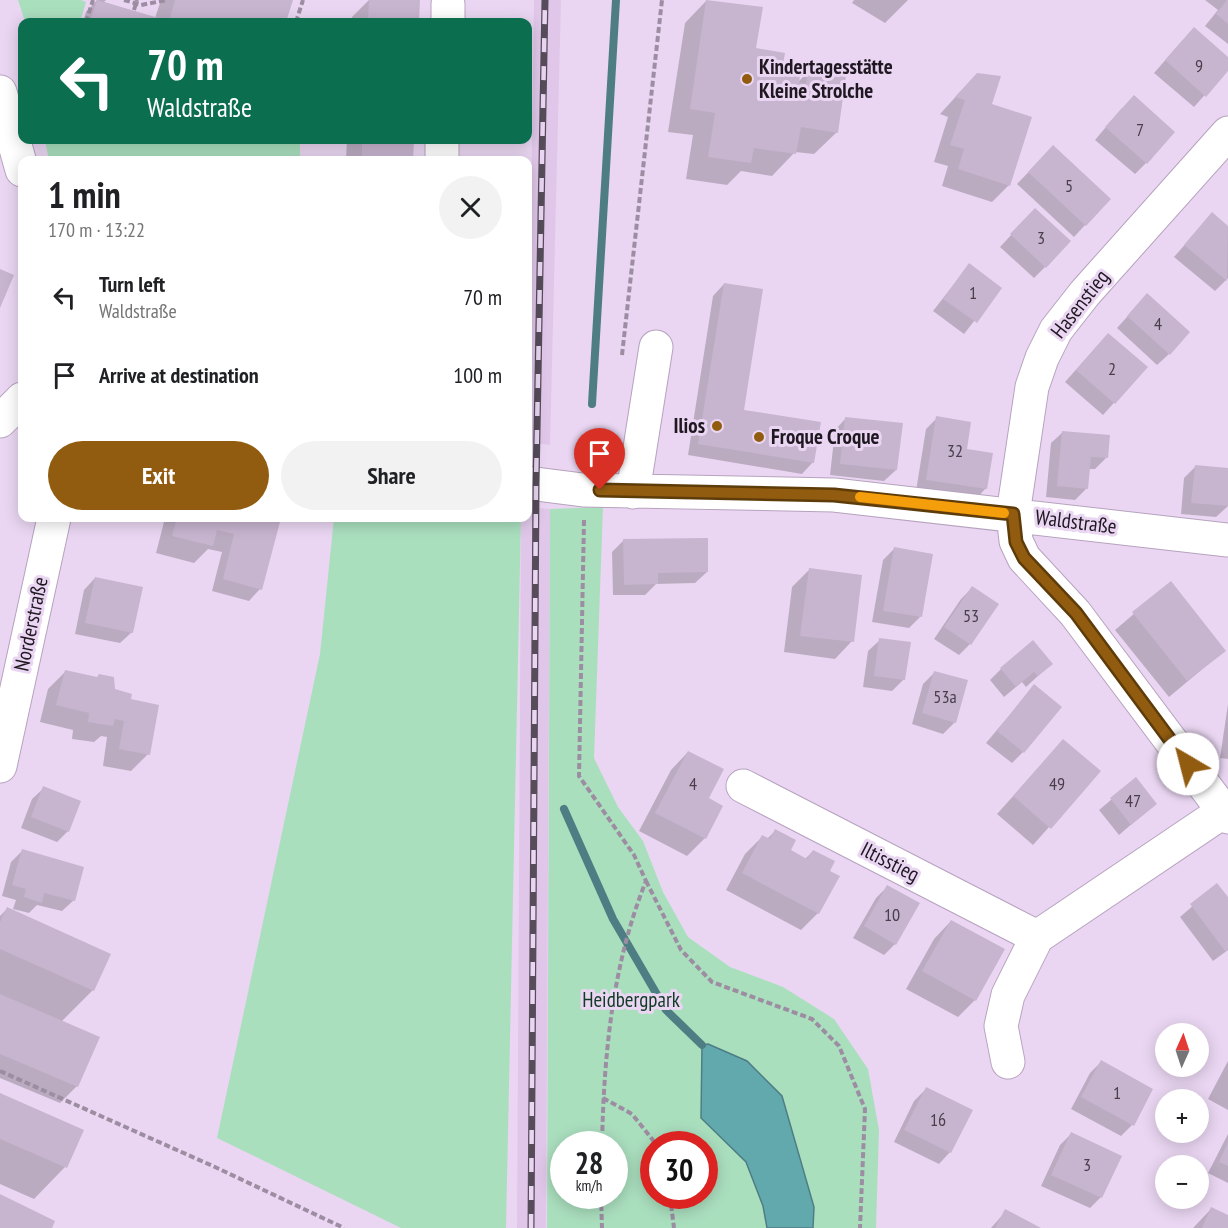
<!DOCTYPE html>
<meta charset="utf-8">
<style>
body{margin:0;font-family:"PT Sans Narrow",sans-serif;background:#f2f2f2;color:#202124;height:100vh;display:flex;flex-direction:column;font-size:22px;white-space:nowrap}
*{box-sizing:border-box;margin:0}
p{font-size:20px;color:#757577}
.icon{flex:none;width:33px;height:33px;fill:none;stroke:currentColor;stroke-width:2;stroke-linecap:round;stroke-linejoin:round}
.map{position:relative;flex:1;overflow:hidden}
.drawer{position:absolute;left:18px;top:156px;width:514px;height:366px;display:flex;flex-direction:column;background:#fff;border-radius:12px;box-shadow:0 3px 15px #0003}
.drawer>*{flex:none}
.hud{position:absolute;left:18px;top:18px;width:514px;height:126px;border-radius:12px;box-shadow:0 3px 15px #0003;background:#0b6e4f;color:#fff;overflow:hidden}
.needle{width:39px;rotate:3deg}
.controls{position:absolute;left:1155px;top:1023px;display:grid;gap:12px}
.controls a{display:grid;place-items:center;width:54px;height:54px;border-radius:50%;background:#fff;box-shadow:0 3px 15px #0003;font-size:30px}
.speed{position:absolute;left:550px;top:1131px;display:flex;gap:12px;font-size:30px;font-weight:700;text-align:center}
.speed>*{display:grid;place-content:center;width:78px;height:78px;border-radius:50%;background:#fff;box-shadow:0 3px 15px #0003;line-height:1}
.speed small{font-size:15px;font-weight:400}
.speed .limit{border:9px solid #d22;background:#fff;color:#111}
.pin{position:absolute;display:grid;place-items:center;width:51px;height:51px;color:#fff;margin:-62px -26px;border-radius:50% 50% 50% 0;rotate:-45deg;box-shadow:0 0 6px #0007}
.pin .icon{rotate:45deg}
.me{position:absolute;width:66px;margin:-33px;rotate:323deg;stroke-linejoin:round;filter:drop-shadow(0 0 4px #0008)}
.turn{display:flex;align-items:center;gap:21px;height:126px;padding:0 30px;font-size:27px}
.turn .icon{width:78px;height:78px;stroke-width:2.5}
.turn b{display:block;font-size:42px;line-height:51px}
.round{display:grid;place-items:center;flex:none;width:63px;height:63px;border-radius:32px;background:#f2f2f2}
.headline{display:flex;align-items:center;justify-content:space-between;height:102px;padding:0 30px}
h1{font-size:36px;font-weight:700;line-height:45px}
.primary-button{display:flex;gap:12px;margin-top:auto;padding:12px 30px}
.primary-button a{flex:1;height:69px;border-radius:36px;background:#915c10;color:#fff;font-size:24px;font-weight:700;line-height:69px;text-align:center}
.primary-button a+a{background:#f2f2f2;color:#202124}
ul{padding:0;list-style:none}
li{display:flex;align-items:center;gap:18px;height:78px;padding:0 30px}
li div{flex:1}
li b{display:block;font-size:22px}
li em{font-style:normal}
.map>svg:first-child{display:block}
</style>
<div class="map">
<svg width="1228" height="1228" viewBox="0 0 1228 1228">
<rect width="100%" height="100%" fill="#ead6f2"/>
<path fill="#e0c7e9" d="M534,0H561L550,445L528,442Z
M528,507L550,509L546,1228H517L521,518H528Z"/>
<path fill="#aadfbe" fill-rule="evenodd" d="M18,0H81L86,2L80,22H25Z
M45,140H300V160H49Z
M603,507L594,758L618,807L643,841L663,892L688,937L730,967L783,987L834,1019L868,1069L879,1130L876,1228H813L814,1207L701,1118L746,1162L763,1206L767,1228H547L550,509ZM564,1144H615V1196H564ZM654,1144H705V1196H654Z
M334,518H521L506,1228H401L217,1138L320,654Z"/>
<path fill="#62a9ae" stroke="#4e7e84" stroke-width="1.5" d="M708,1044L747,1061L782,1096L814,1207L813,1228H767L763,1206L746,1162L701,1118L702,1045Z"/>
<path fill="#0003" d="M97,0H106L104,2L155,18L161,0H291L284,22H83L86,12Z
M369,0L418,2L417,22H352V17Z
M707,0L755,50L782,66L797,83L808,72L837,132L814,154L795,152L772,176L741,171L727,185L686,179L693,135L668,132L685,23Z
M854,0H908L885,23L852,3Z
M1205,0H1228V44L1205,26L1218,10Z
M1183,40L1228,59V69L1194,107L1154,73Z
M960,92L991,105L1009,185L992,202L942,186L948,166L934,162L948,117L940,114Z
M1122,108L1146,163L1135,174L1095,140Z
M347,140H412V160H346Z
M1042,158L1109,199L1074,237L1017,184Z
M1212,214L1228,228V278L1215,291L1174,257Z
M1024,221L1045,267L1034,278L1000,247Z
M969,265L1000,288L964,334L933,311Z
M724,284L743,411L813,462L802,474L688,455L713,296Z
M1136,307L1169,354L1157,365L1117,328Z
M1097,346L1146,367L1103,415L1065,382Z
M846,418L896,470L884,481L830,475L835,430Z
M937,418L986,488L975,500L916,491L926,429Z
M1063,432L1106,458L1095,469H1088L1086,489L1075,500L1046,497L1051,443Z
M1195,467L1228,470V506L1216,517L1181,514L1184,478Z
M165,518H279L260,589L249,601L212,591L222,552L208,549L194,563L156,553Z
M624,540L707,572L695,583L656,584L645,595H613L612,552Z
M894,549L920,617L909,628L872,622L883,560Z
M809,570L852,641L835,659L784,652L792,587Z
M95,578L132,632L120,643L75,634L84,590Z
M1170,583L1224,651L1169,697L1115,630Z
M972,588L970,644L959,655L934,639L961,599Z
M880,640L904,679L892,691L863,687L868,651Z
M1051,664L1026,687L1022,682L1004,697L990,680L1001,669Z
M65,672L114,691L130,700L148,754L131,771L103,766L107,737L101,736L94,742L72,739L73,730L40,722L48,689Z
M935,672L955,722L943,734L912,724L923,684Z
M1034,686L1023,752L1012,763L986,743Z
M1228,704V759L1220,758Z
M1063,741L1099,771L1033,845L997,814Z
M688,752L707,799L721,807L705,838L687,856L639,831L671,770Z
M1136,779L1155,804L1119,835L1099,810Z
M44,788L68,831L57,842L21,828L32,799Z
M775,831L789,851L805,859L813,851L828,872L818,913L801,930L726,890L745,854L762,837L767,839Z
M22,851L74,900L62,911L37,905L29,913L13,909L16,900L2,896L11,862Z
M1217,885L1228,900V950L1213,961L1180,917Z
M887,887L895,944L884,955L853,938L876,898Z
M7,909L93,990L61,1022L77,1086L60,1103L0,1078V916Z
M951,921L1003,949L975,1000L958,1017L906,989L934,939Z
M1228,1061V1110L1208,1099Z
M1101,1062L1132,1125L1121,1136L1071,1109L1090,1073Z
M926,1089L950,1152L939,1164L894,1142L914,1101Z
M0,1095L82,1131L65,1167L34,1199L0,1184Z
M1071,1134L1101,1197L1090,1208L1041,1186L1060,1145Z
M1228,1134V1183L1208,1173Z
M1211,1209L1228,1216V1228H1193Z
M1006,1211L1038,1228H991Z"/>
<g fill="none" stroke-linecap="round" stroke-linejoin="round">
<path stroke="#4e7e84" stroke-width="8" d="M592,404L616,0
M564,809L613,919L666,1010L702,1045"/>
</g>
<path fill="#c7b4cf" d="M97,0L169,21L175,0H293L286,22H90Z
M369,0H420L419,22H368Z
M706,0L763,7L756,48L785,53L783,65L801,67L799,83L806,84L808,70L846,76L838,133L801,127L796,154L754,148L751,163L708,157L715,113L690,109Z
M1227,0H1228V24L1216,14Z
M1194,27L1228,57V71L1206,97L1165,60Z
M977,73L1001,76L992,104L1032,117L1010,186L958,169L964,149L950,145L965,100L955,97Z
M1134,95L1175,132L1147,164L1105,127Z
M362,140H414L413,160H362Z
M1053,145L1111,199L1086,226L1028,172Z
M1035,208L1071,241L1046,268L1010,234Z
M1212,212L1228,226L1227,281L1184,245Z
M969,263L1002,288L977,323L943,299Z
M0,269L14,275L0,308Z
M724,283L763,289L744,410L821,422L814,463L698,444Z
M1147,293L1190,332L1170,355L1127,316Z
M1108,333L1148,367L1115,404L1076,370Z
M936,416L971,422L967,449L993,453L987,489L926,480Z
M845,417L903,423L897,470L840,464Z
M1062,431L1110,435L1108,458L1091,457L1088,489L1057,486Z
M1195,465L1228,468V506L1191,503Z
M177,518H281L262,590L223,579L234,534L217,530L213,546L172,536Z
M708,538V572L658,573V584L624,585L623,539Z
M894,547L933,554L922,617L883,611Z
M809,568L862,575L854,642L800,636Z
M95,577L143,587L133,633L85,623Z
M1171,581L1226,651L1187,681L1132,612Z
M972,586L999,604L971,645L944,627Z
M879,638L911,642L905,680L874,676Z
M1033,640L1053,664L1038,676L1034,672L1016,687L1000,668Z
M65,670L97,677L99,674L114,677L115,689L132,694L131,699L159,705L150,755L119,749L124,721L115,719L113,726L88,722L89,713L56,705Z
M934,671L968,680L956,723L922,713Z
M1034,684L1062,707L1024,753L997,731Z
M1063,739L1101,771L1051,829L1013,796Z
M688,751L724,769L709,798L723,806L706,839L655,813Z
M1136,777L1157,804L1131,825L1110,798Z
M43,786L81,801L69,832L31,817Z
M775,829L796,840L791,850L807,859L813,850L835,861L830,871L840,876L819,914L742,873L762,835L770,839Z
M22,849L84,867L75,901L44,893L42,903L24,897L26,889L12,885Z
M1217,883L1228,897V949L1225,951L1190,904Z
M887,885L920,903L896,945L864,926Z
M7,907L111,954L94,991L0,949V922Z
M951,920L1005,949L976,1001L922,971Z
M0,994L100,1037L78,1087L0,1054Z
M1101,1060L1153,1089L1134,1126L1081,1097Z
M926,1087L973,1110L951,1153L904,1130Z
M0,1093L84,1130L67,1168L0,1139Z
M1071,1132L1122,1156L1102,1198L1051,1175Z
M1228,1142V1166L1219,1162Z
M0,1194L55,1221L52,1228H0Z
M1211,1207L1228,1215V1228H1202Z
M1005,1209L1041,1228H995Z"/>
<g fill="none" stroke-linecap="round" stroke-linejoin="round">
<g stroke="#b6a3be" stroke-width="35">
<path id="minor" d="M448,22V4
M0,92L22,170
M1228,133L1085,293L1056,330L1042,358L1032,387L1013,514L1016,541L1024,558L1075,613L1228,817
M442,160V140
M0,421L22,399
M528,483L583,490L834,495L1228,540
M633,492L656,347
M0,766L54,518
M743,786L1037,937L1224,811
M1008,1062L1001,1026L1008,995L1037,937"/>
</g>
<path stroke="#9c8da2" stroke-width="4" stroke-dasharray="6 3" stroke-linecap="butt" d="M124,0L141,5L167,0
M134,10L137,0
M86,22L93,0
M296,22L303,0
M622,355L662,0
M584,520L579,776L634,855L646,881C612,965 604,1055 602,1144
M646,881L681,950L712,982L812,1019L839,1046L865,1109L860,1228
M0,1071L215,1167L344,1228
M603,1098L632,1114L656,1144
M601,1196L602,1228
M670,1196L674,1228"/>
<use href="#minor" stroke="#fff" stroke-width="33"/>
<g stroke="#564c5a" stroke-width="7">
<path id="rail" d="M531,1228L536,484L545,0"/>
</g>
<use href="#rail" stroke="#ead6f2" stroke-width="4.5" stroke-dasharray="14" stroke-linecap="butt"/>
</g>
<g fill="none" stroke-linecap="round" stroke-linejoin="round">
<g stroke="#5e3c0a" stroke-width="15">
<path id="route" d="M600,490L834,495L1013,514L1016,542L1024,558L1076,613L1188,764"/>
</g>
<use href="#route" stroke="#915c10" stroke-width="10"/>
<path stroke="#f59e0b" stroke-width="10" d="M860,497L1004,513"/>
</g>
<g fill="#915c10" stroke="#ead6f2" stroke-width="2">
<circle cx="747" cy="79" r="6"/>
<circle cx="717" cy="426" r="6"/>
<circle cx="759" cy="437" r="6"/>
</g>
<g text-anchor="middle" stroke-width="6" stroke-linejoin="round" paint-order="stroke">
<g font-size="18" fill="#493f4c">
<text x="1199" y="72">9</text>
<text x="1140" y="136">7</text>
<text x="1069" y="192">5</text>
<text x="1041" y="244">3</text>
<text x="973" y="299">1</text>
<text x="1158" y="330">4</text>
<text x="1112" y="375">2</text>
<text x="955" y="457">32</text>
<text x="971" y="622">53</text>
<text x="945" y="703">53a</text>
<text x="693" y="790">4</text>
<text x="1057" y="790">49</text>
<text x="1133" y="807">47</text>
<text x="892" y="921">10</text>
<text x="1117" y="1099">1</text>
<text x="938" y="1126">16</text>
<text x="1087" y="1171">3</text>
</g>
<g font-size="21" font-weight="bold" fill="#1f1821" stroke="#ead6f2" text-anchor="start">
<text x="759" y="74">Kindertagesstätte<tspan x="759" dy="24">Kleine Strolche</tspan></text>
<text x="705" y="433" text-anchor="end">Ilios</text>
<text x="771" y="444">Froque Croque</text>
</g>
<g font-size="21" fill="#1f1821" stroke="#ead6f2">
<text transform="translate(1080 304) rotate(-52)" y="7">Hasenstieg</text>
<text transform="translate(1076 522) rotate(7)" y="7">Waldstraße</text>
<text transform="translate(31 624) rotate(-78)" y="7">Norderstraße</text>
<text transform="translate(890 862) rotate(27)" y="7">Iltisstieg</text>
</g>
<g font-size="21" fill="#113b25" stroke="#ead6f2">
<text x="631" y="1007">Heidbergpark</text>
</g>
</g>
</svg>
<div class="controls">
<a><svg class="needle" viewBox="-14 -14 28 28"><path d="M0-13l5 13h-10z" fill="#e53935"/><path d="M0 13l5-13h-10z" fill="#757577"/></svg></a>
<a>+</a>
<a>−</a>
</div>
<div class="speed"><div>28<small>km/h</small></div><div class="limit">30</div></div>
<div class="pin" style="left:600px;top:490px;background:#d93025"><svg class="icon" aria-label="arrive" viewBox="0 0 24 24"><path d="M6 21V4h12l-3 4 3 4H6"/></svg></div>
<svg class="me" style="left:1188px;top:764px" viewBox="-20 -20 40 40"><circle r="19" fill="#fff"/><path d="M0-13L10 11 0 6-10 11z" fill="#915c10"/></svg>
<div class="hud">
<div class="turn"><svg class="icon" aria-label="left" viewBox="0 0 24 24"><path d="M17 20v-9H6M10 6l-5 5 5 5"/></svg><div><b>70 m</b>Waldstraße</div></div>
</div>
<section class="drawer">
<div class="headline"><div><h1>1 min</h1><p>170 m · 13:22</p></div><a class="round"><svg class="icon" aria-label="close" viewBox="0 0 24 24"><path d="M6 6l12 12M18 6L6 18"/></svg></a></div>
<ul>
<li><svg class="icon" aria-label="left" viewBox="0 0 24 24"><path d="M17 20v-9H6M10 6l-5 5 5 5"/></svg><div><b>Turn left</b><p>Waldstraße</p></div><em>70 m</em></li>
<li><svg class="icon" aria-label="arrive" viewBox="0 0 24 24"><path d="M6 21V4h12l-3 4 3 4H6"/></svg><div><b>Arrive at destination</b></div><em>100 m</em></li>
</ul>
<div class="primary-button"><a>Exit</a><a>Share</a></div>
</section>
</div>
